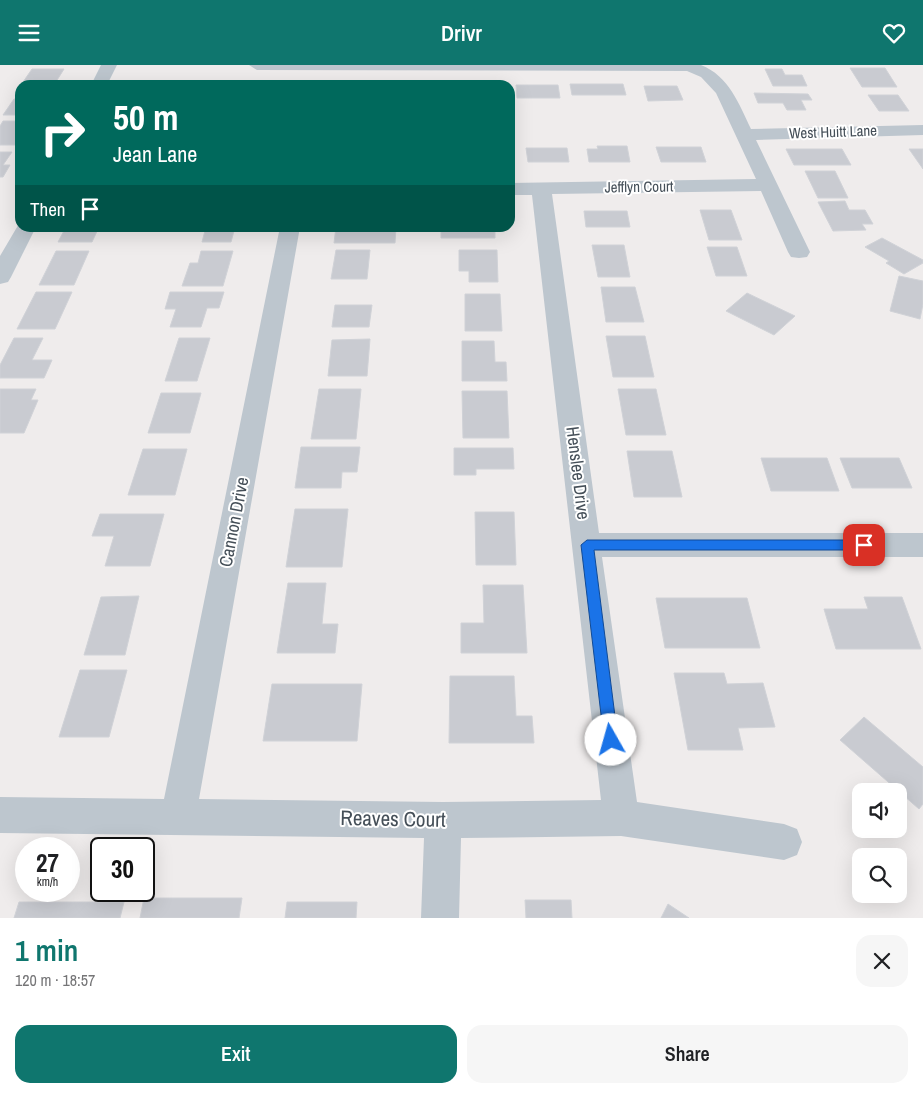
<!DOCTYPE html>
<meta charset="utf-8">
<style>
body{margin:0;font-family:"Archivo Narrow",sans-serif;background:#f6f6f6;color:#202124;height:100vh;display:flex;flex-direction:column;font-size:19px;white-space:nowrap}
*{box-sizing:border-box;margin:0}
p{font-size:16px;color:#757577}
.icon{flex:none;width:28px;height:28px;fill:none;stroke:currentColor;stroke-width:2;stroke-linecap:round;stroke-linejoin:round}
.map{position:relative;height:853px;overflow:hidden}
.panel{display:flex;flex-direction:column;background:#fff;flex:1}
.panel>*{flex:none}
.guide{position:absolute;left:15px;top:15px;width:500px;height:152px;border-radius:15px;box-shadow:0 5px 20px #0002;background:#00695c;color:#fff;overflow:hidden}
.controls{position:absolute;left:852px;top:718px;display:grid;gap:10px}
.controls a{display:grid;place-items:center;width:55px;height:55px;border-radius:10px;background:#fff;box-shadow:0 5px 20px #0002;font-size:25px}
.speed{position:absolute;left:15px;top:772px;display:flex;gap:10px;font-size:25px;font-weight:700;text-align:center}
.speed>*{display:grid;place-content:center;width:65px;height:65px;border-radius:50%;background:#fff;box-shadow:0 5px 20px #0002;line-height:1}
.speed small{font-size:12px;font-weight:400}
.speed .limit{border:2px solid #111;border-radius:8px;background:#fff;color:#111}
.pin{position:absolute;display:grid;place-items:center;width:42px;height:42px;color:#fff;margin:-21px;border-radius:10px;box-shadow:0 2px 8px #0006}
.me{position:absolute;width:55px;margin:-28px;rotate:353deg;stroke-linejoin:round;filter:drop-shadow(0 0 4px #0008)}
.turn{display:flex;align-items:center;gap:18px;height:105px;padding:0 15px;font-size:22px}
.turn .icon{width:65px;height:65px;stroke-width:2.5}
.turn b{display:block;font-size:35px;line-height:42px}
.then{display:flex;align-items:center;height:48px;padding:0 15px;background:#0003;gap:10px;font-size:19px}
.round{display:grid;place-items:center;flex:none;width:52px;height:52px;border-radius:15px;background:#f6f6f6}
.summary{display:flex;align-items:center;justify-content:space-between;height:85px;padding:0 15px}
h1{font-size:30px;font-weight:600;line-height:38px;color:#0f766e}
.primary-button{display:flex;gap:10px;margin-top:auto;padding:10px 15px}
.primary-button a{flex:1;height:58px;border-radius:15px;background:#0f766e;color:#fff;font-size:20px;font-weight:600;line-height:58px;text-align:center}
.primary-button a+a{background:#f6f6f6;color:#202124}
header{display:flex;justify-content:space-between;align-items:center;height:65px;padding:0 15px;background:#0f766e;color:#fff;font-size:22px;font-weight:600}
.map>svg:first-child{display:block}
</style>
<header><svg class="icon" aria-label="menu" viewBox="0 0 24 24"><path d="M4 6h16M4 12h16M4 18h16"/></svg>Drivr<svg class="icon" aria-label="heart" viewBox="0 0 24 24"><path d="M12 20l-8-8c-3-5 5-10 8-4 3-6 11-1 8 4z"/></svg></header>
<div class="map">
<svg width="923" height="853" viewBox="0 0 923 853">
<rect width="100%" height="100%" fill="#efecec"/>
<path fill="#c9cbd1" stroke="#d0d2d7" d="M850,3H885L897,22H862Z
M32,4H64L54,20H21Z
M765,4H782L785,10H802L807,21H773Z
M133,17H169L168,20H131Z
M237,17H269L268,20H236Z
M182,18H226L181,20Z
M291,18H335L334,20H291Z
M348,19H392L348,20Z
M570,19H623L626,30H572Z
M516,20H558L560,33H517Z
M644,21H677L683,35L648,36Z
M754,28L808,29L812,35H801L806,45H787L783,38H758Z
M868,30H898L909,46H879Z
M14,34H20V50H3Z
M3,56H20V74L16,80H0V61Z
M597,81H627L630,97H589L587,84H598Z
M656,82H701L706,97H661Z
M526,83H567L569,97H528Z
M786,84H842L851,100H794Z
M909,84H923V104Z
M0,87H12L3,100H10L3,112H0Z
M805,106H835L848,133H818Z
M845,136L849,145H865L873,159H862L866,165L833,166L818,137Z
M700,145H731L742,175H709Z
M584,146H627L630,162H586Z
M66,162H99L92,177H58Z
M206,162H235L231,177H202Z
M336,162H396L395,178H334Z
M441,162H495V173H441Z
M882,173L923,195V198L904,209L886,198L889,196L865,182Z
M592,180H624L630,212H598Z
M707,182H737L747,211H716Z
M336,185H370L367,214H331Z
M459,185H497L498,217H469V206H459Z
M56,186H89L74,220H39Z
M201,186H233L223,221H182L190,198H198Z
M899,211L923,216V239L920,254L890,246Z
M601,222H635L644,257H606Z
M36,227H72L55,264H17Z
M170,227H224L219,243H207L201,262H170L176,244H165Z
M747,228L795,251L774,270L726,246Z
M465,229H500L502,266H465Z
M335,240H372L369,262H332Z
M606,271H645L654,312H613Z
M14,273H43L32,295H52L44,313H0V300Z
M179,273H210L197,316H165Z
M370,274L367,311H328L332,275Z
M462,276H494L495,297H506L507,316H462Z
M0,324H36L31,335H38L24,368H0Z
M319,324H361L356,374H311Z
M618,324H656L666,370H626Z
M462,326H507L509,373H463Z
M161,328H201L190,368H148Z
M301,382H360L357,407H342L341,423H295Z
M454,383H513L514,404H476V410H454Z
M143,384H187L175,430H128Z
M627,386H672L682,432H634Z
M761,393H827L839,426H771Z
M840,393H899L912,423H852Z
M295,444H348L342,502H286Z
M475,447H514L516,500H476Z
M100,449H164L150,501H105L114,471H92Z
M288,518H326L322,559H338L335,588H277Z
M483,520H523L527,588H461V558H484Z
M139,531L125,590H84L101,532Z
M864,532H902L921,584H836L824,544H868Z
M656,533H747L760,583H665Z
M80,605H127L109,672H59Z
M674,608H724L727,619L763,618L775,662L738,663L743,685H688Z
M450,611H514L516,651H532L534,678H449Z
M272,619H362L357,676H263Z
M864,652L923,702V739L919,744L840,675Z
M144,833H242L239,853H140Z
M525,835H571L572,853H526Z
M19,837H124L120,853H14Z
M287,837H357L356,853H285Z
M668,839L689,853H661Z"/>
<g fill="none" stroke-linecap="round" stroke-linejoin="round">
<path fill="#bdc6ce" fill-rule="evenodd" d="M101,0H117L107,20H91Z
M249,0H701C729,11 739,39 751,64L923,60V70L756,75L810,187L807,192L799,193L791,192L788,187L761,126L552,129L599,468H923V492H602L637,737L784,759L797,764L802,777L797,790L784,795L621,771L461,773L459,853H421L424,773L0,768V732L164,734L280,162H300L199,734L443,737L601,735L532,130H510V118L756,114L716,28L701,12L687,6L257,5Z
M20,157V162H36L11,212L8,217L0,219V191Z"/>
</g>
<path fill="#1a73e8" stroke="#114b97" d="M587,475H864L870,480L864,485H594L618,675L616,680L611,682L606,680L604,675L581,480Z"/>
<g text-anchor="middle" stroke-width="4" stroke-linejoin="round" paint-order="stroke">
<g font-size="15" fill="#454f58" stroke="#fff">
<text transform="translate(833 67) rotate(-2)" y="5">West Huitt Lane</text>
<text transform="translate(639 122) rotate(-1)" y="5">Jefflyn Court</text>
</g>
<g font-size="18" fill="#454f58" stroke="#fff">
<text transform="translate(578 408) rotate(83)" y="6">Henslee Drive</text>
<text transform="translate(234 457) rotate(-79)" y="6">Cannon Drive</text>
</g>
<g font-size="21" fill="#454f58" stroke="#fff">
<text transform="translate(393 754) rotate(1)" y="7">Reaves Court</text>
</g>
</g>
</svg>
<div class="controls">
<a><svg class="icon" aria-label="sound" viewBox="0 0 24 24"><path d="M4 9h4l5-4v14l-5-4H4zM17 9q2 3 0 6"/></svg></a>
<a><svg class="icon" aria-label="search" viewBox="0 0 24 24"><circle cx="10" cy="10" r="6"/><path d="M15 15l6 6"/></svg></a>
</div>
<div class="speed"><div>27<small>km/h</small></div><div class="limit">30</div></div>
<div class="pin" style="left:864px;top:480px;background:#d93025"><svg class="icon" aria-label="arrive" viewBox="0 0 24 24"><path d="M6 21V4h12l-3 4 3 4H6"/></svg></div>
<svg class="me" style="left:611px;top:675px" viewBox="-20 -20 40 40"><circle r="19" fill="#fff"/><path d="M0-13L10 11 0 6-10 11z" fill="#1a73e8"/></svg>
<div class="guide">
<div class="turn"><svg class="icon" aria-label="right" viewBox="0 0 24 24"><path d="M7 20v-9h11M14 6l5 5-5 5"/></svg><div><b>50 m</b>Jean Lane</div></div>
<div class="then">Then<svg class="icon" aria-label="arrive" viewBox="0 0 24 24"><path d="M6 21V4h12l-3 4 3 4H6"/></svg></div>
</div>
</div>
<section class="panel">
<div class="summary"><div><h1>1 min</h1><p>120 m · 18:57</p></div><a class="round"><svg class="icon" aria-label="close" viewBox="0 0 24 24"><path d="M6 6l12 12M18 6L6 18"/></svg></a></div>
<div class="primary-button"><a>Exit</a><a>Share</a></div>
</section>
